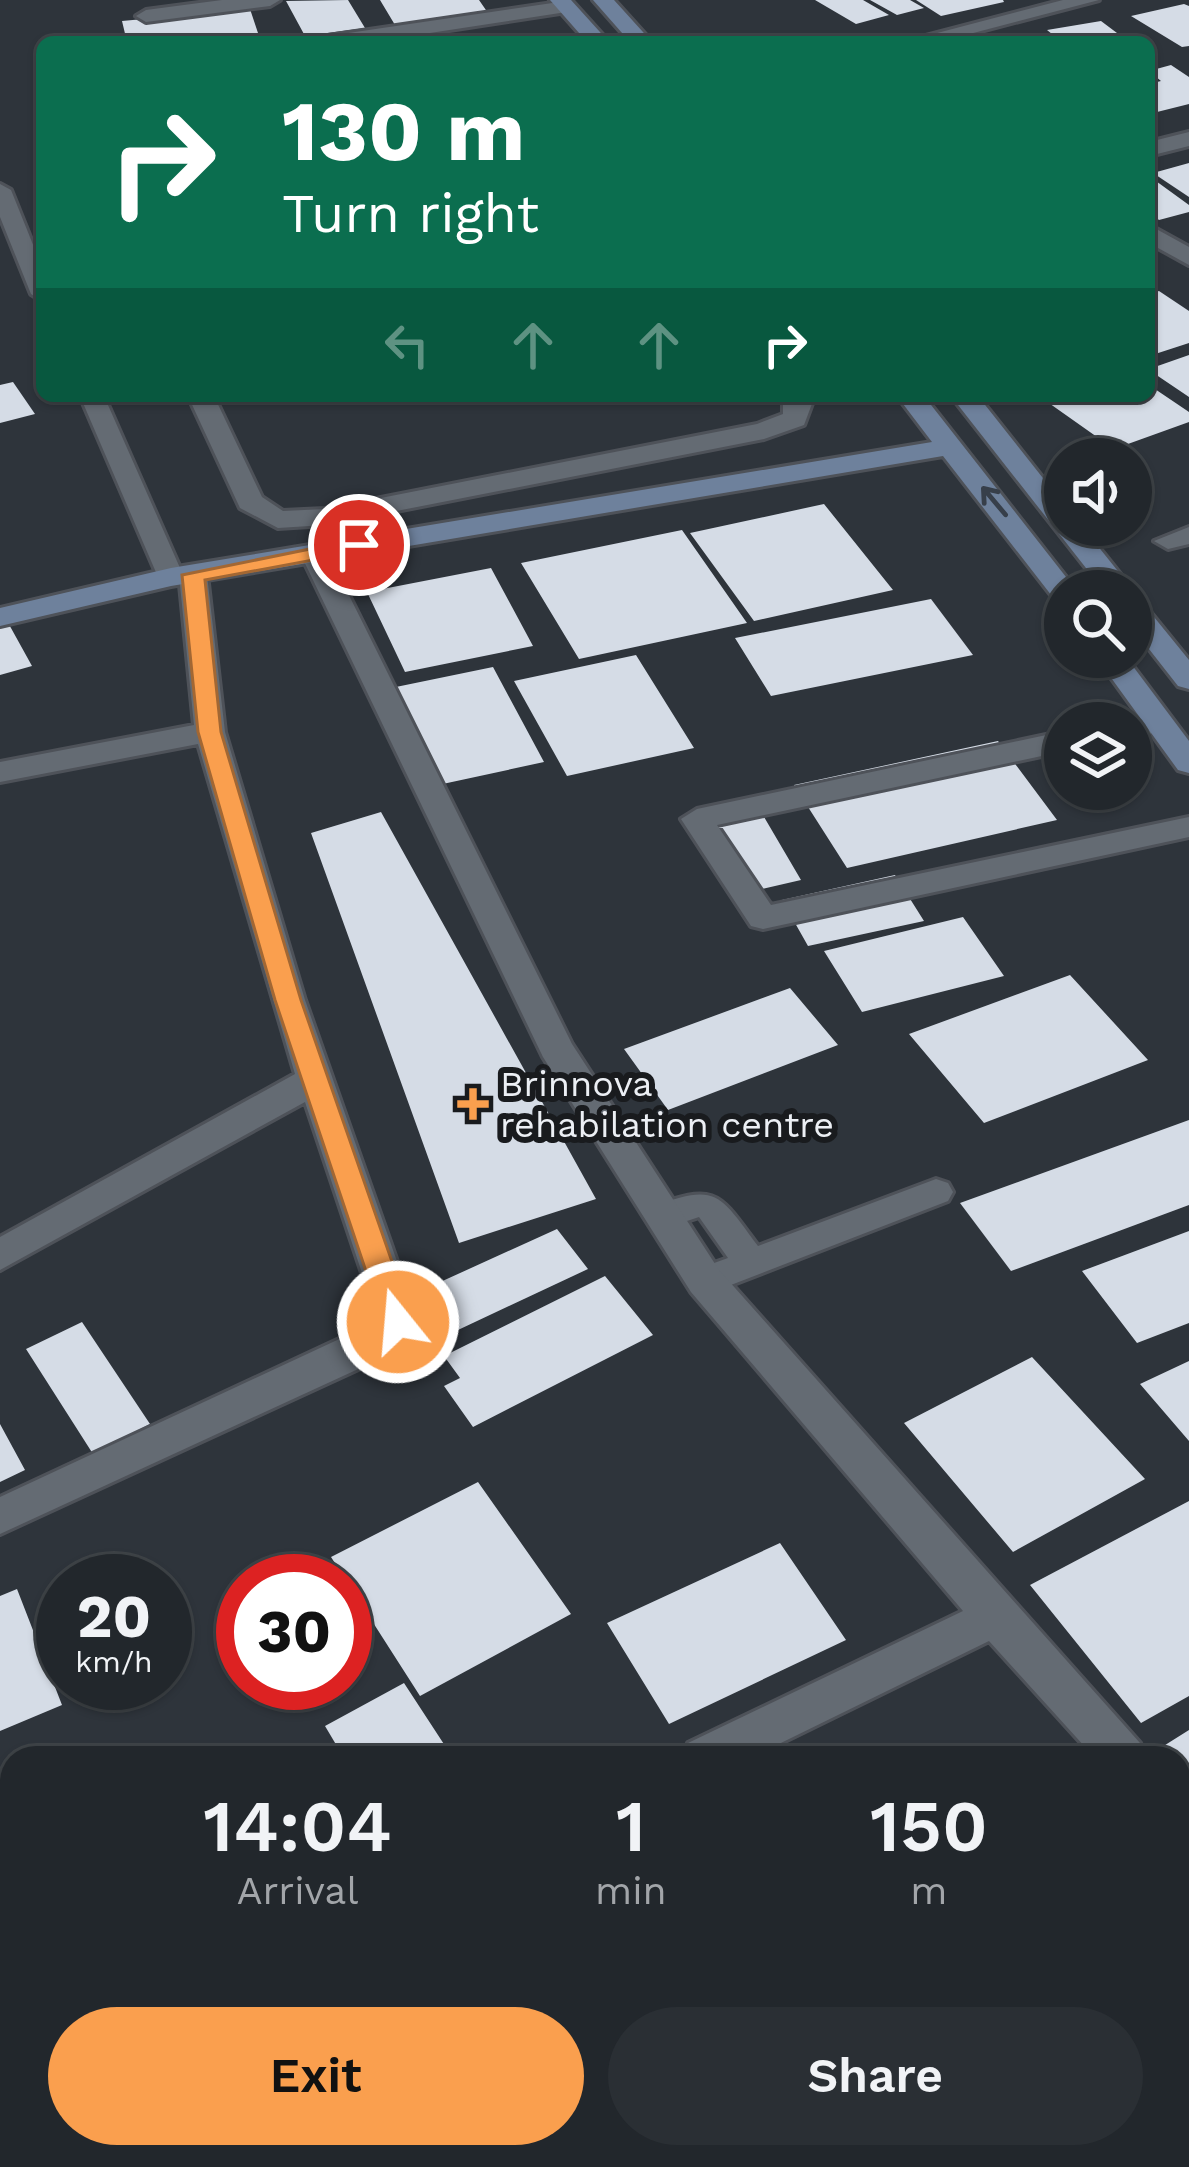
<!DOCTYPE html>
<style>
body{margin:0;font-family:"Work Sans",sans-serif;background:#2a2f34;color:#f1f3f6;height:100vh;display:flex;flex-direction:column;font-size:45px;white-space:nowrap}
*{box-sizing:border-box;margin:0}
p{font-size:39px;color:#a2a5a9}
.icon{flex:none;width:66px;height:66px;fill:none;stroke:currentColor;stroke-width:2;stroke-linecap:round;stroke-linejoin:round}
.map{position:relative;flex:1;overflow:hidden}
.sheet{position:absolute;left:0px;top:1746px;width:1191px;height:423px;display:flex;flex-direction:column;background:#22272c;border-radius:36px 36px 0 0;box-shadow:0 3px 9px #0004,0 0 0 3px #3f4448}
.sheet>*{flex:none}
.banner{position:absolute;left:36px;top:36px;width:1119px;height:366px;border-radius:18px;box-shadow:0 3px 9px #0004,0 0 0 3px #3f4448;background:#0b6e4f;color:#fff;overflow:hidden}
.tools{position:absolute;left:1044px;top:438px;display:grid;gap:24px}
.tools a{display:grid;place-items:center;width:108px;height:108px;border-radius:50%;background:#22272c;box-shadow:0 3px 9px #0004,0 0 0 3px #3f4448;font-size:60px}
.speed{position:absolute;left:36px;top:1554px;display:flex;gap:24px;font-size:60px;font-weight:700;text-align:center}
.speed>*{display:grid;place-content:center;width:156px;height:156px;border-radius:50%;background:#22272c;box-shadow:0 3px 9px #0004,0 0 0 3px #3f4448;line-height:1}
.speed small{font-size:30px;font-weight:400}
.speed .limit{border:18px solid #d22;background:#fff;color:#111}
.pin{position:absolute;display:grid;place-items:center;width:102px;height:102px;color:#fff;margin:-51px;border:6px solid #fff;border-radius:50%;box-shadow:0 3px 12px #0007}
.me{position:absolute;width:132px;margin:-66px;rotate:343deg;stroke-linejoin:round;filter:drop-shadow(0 0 9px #0008)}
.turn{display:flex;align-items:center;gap:42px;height:252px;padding:0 48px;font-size:54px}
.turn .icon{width:156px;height:156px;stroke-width:2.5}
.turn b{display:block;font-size:84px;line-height:102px}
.lanes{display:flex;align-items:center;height:114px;padding:0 48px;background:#0003;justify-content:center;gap:60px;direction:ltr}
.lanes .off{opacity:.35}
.eta{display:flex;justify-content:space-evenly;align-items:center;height:204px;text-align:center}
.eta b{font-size:72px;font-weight:600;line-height:84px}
.button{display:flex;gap:24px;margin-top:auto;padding:24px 48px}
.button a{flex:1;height:138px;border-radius:72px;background:#fa9f4e;color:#111;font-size:48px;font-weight:600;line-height:138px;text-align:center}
.button a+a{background:#2a2f34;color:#f1f3f6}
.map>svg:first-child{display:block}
</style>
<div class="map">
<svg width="1189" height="2167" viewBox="0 0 1189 2167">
<rect width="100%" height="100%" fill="#2e343b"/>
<path fill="#d5dce6" d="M348,0L365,28L305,36L286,1Z
M380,0H479L488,13L395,25Z
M815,0H863L889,15L856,24Z
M870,0H910L924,8L897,15Z
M916,0H1003L1004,2L941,16Z
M1184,4L1189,6V46L1182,47L1131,16Z
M250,9L261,42H127L122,21Z
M1101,21L1129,42H1062L1047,30Z
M1171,65L1189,77V104L1149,114V84L1161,81L1149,71Z
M1189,163V197L1153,173Z
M1149,176L1189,205V212L1159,220L1149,212Z
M1159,291L1189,311V343L1149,356V294Z
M1189,355V397L1149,370V369Z
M13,382L35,414L0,423V385Z
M1149,385L1189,412V422L1114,449L1046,401L1060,396H1149Z
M824,504L893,590L754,621L690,533Z
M682,530L747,623L579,659L521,563Z
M491,568L533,646L405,672L367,592Z
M931,599L973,655L771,696L735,638Z
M6,619L32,666L0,675V621Z
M636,655L694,748L567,776L514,681Z
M493,667L544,762L438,785L391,688Z
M998,741L1057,820L847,868L794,785Z
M760,810L801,880L736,895L696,824Z
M381,812L596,1199L459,1243L311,833Z
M895,875L924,921L808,946L782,900Z
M963,917L1004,976L862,1012L824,951Z
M1070,975L1148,1060L984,1123L909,1034Z
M790,988L838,1045L668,1110L624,1049Z
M1189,1120V1205L1011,1271L960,1203Z
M557,1229L588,1269L424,1346L394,1303Z
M1189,1231V1323L1137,1343L1082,1271Z
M605,1276L653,1335L473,1427L444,1386L460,1378L444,1356Z
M82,1322L150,1424L93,1454L26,1349Z
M1032,1357L1145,1479L1013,1552L904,1423Z
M1189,1361V1441L1140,1384Z
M0,1424L25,1470L0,1482Z
M478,1482L571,1614L420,1696L331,1557Z
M1189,1501V1696L1141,1723L1030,1585Z
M780,1543L846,1640L669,1724L607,1623Z
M17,1589L62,1705L0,1731V1596Z
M404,1683L453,1758H344L325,1726Z
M1189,1730V1793L1179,1781V1758H1159L1154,1752Z
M217,2157H280L264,2167H223Z"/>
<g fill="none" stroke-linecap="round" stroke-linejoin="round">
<g stroke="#4e5259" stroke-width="6">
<path id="lane" d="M0,184L11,190L42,267V301L31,294L0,217Z
M80,396H104L184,577L180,583H162L158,577Z
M936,1179L948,1183L953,1192L948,1201L705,1295L692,1291L687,1281L692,1271L728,1258L699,1217L663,1229L651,1225L646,1216L651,1207C717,1183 718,1192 758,1246Z"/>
</g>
<g stroke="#4e5259" stroke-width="6">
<path id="street" d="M222,0H280L270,6L146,22L136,16L146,10Z
M1063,0H1099L939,42H903Z
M566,1L573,3V11L371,42H318L328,36Z
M1189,132V146L1149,156V142Z
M1149,225L1189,247V265L1149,243Z
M188,396H214L262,497L283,511L325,509L757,424L783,414V396H810L813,401L804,425L764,439L325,525L278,528L240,508Z
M1189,527V544L1168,549L1154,541Z
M314,544L328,553L572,1044L719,1270L1140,1743L1147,1758H1095L989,1641L750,1758H681L688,1743L963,1611L691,1292L543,1057L300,553Z
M193,566L207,575L225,732L305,1000L418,1321L405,1346L380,1359L0,1534V1497L378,1321L305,1102L0,1270V1237L295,1074L198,744L0,782V762L194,725L179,575Z
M1159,713L1174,722L1170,729L1131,738V723H1119Z
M1065,731V751L717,825L771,905L1189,817V837L763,929L751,926L681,819L697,809Z
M1179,1796L1189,1800V1851L1179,1847Z
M0,1944L12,1949V1997L0,1992Z
M162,2157H216L220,2167H166Z
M518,2157H570L574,2167H522Z"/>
</g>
<g stroke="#4e5259" stroke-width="6">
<path id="secondary" d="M550,0H571L609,42H587Z
M593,0H614L652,42H630Z
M897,396H924L1077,591H1065V603L1055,600L943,456L171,586L0,626V608L171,568L932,442Z
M951,396H978L1065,506V525H1081L1129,585L1133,591L1131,595L1104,591Z
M1131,598L1141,601L1189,660V689L1178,686L1131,626Z
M1096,657H1126L1189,741V773L1178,770Z"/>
</g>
<use href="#lane" fill="#646b73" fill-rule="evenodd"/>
<use href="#street" fill="#646b73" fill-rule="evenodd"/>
<use href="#secondary" fill="#6e819c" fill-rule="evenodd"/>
</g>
<defs><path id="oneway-shaft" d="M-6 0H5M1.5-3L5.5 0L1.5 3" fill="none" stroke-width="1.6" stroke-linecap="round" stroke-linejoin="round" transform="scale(3)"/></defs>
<use stroke="#373f4a" href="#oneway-shaft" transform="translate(994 501) rotate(-130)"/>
<path fill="#fa9f4e" stroke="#a26733" stroke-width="3" d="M359,539L367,541V550L205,580L221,732L301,1000L413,1322L398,1333L383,1322L275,1000L198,732L182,575Z"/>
<path fill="#fa9f4e" stroke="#191b1e" stroke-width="4.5" d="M467 1086h12v12h12v12h-12v12h-12v-12h-12v-12h12z"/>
<g text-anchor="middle" stroke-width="12" stroke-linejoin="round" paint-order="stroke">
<g font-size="36" fill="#eceff4" stroke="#191b1e" text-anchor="start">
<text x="500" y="1096">Brinnova<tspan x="500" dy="41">rehabilation centre</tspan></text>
</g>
</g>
</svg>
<div class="tools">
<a><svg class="icon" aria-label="sound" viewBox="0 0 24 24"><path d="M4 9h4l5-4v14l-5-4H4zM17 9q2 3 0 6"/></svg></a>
<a><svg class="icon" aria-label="search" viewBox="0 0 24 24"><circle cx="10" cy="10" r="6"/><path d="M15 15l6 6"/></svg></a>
<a><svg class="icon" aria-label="layers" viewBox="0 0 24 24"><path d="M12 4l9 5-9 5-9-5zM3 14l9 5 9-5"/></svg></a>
</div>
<div class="speed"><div>20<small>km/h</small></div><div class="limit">30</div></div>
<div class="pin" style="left:359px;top:545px;background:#d93025"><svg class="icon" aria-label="arrive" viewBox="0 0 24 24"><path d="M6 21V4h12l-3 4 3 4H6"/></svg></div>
<svg class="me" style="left:398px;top:1322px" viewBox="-20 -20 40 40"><circle r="17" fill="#fa9f4e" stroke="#fff" stroke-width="3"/><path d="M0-11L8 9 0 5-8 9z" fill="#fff"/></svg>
<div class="banner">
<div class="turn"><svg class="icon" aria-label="right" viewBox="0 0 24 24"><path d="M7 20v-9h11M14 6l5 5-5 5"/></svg><div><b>130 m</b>Turn right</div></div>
<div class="lanes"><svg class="icon off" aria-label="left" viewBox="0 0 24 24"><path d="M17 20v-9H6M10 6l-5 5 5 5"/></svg><svg class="icon off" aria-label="ahead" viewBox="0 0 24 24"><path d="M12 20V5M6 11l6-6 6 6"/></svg><svg class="icon off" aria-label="ahead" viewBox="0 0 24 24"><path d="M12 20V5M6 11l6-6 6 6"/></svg><svg class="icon" aria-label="right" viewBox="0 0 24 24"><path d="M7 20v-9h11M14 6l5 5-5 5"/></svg></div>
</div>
<section class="sheet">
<div class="eta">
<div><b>14:04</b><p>Arrival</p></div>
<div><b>1</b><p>min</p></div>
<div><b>150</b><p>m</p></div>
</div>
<div class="button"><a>Exit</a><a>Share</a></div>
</section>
</div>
